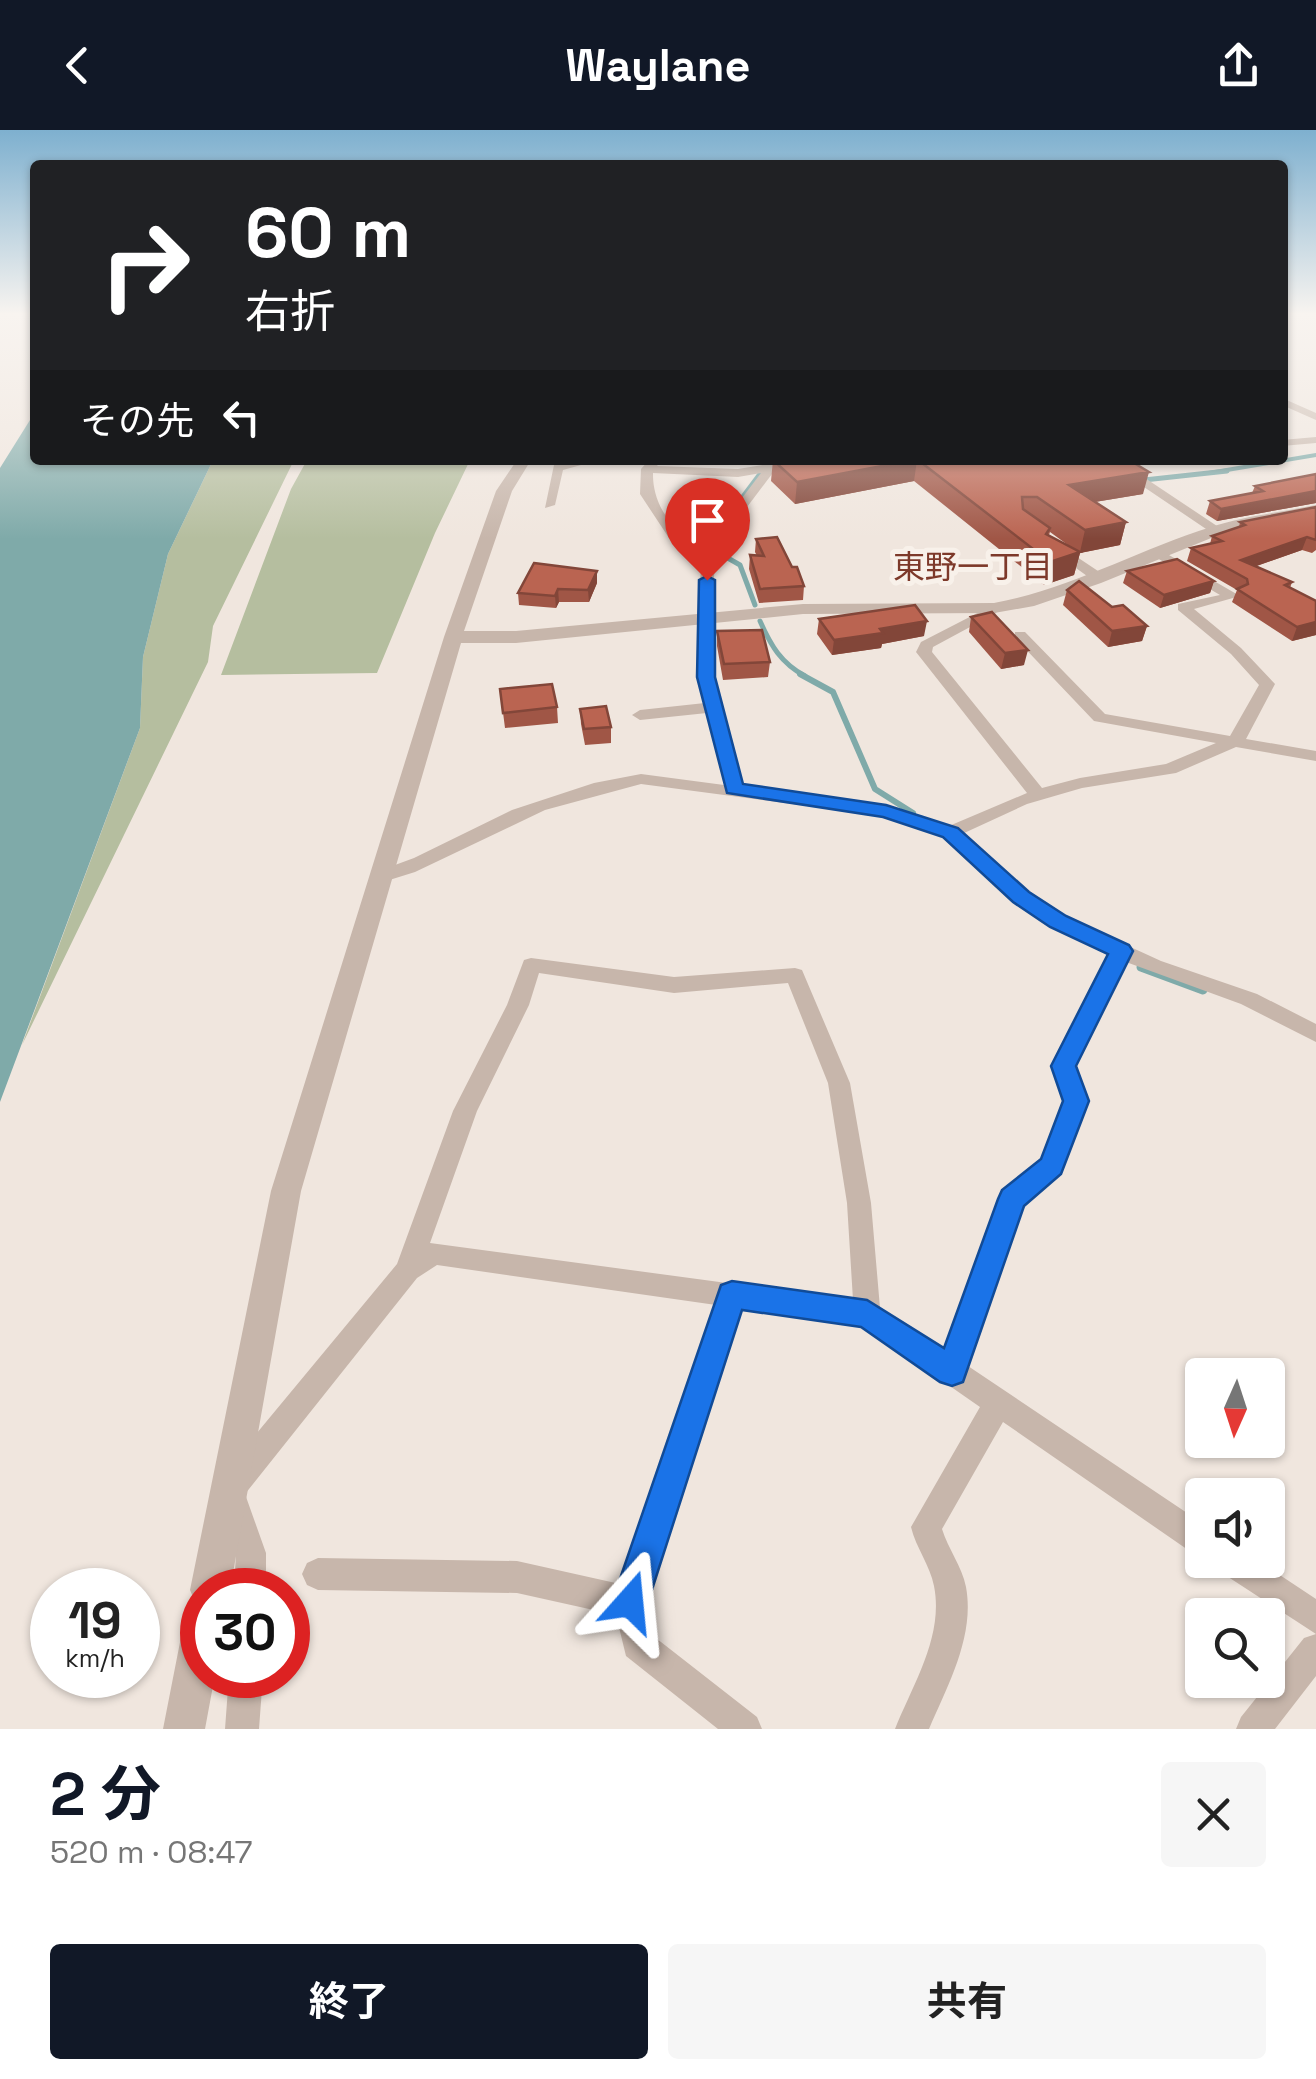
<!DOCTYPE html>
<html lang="ja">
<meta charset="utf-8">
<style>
body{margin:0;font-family:"Space Grotesk","Noto Sans JP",sans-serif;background:#f6f6f6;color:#222;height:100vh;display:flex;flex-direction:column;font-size:38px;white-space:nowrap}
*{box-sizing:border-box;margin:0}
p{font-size:32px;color:#767676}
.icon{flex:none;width:55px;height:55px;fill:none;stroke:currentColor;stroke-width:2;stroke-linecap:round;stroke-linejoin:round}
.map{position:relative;height:1599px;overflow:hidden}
.details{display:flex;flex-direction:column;background:#fff;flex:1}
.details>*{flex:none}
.banner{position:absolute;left:30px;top:30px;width:1258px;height:305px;border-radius:10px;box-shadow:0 2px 8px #0004;background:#202124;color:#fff;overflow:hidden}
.needle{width:65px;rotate:183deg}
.controls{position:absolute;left:1185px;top:1228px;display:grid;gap:20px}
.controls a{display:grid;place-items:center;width:100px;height:100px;border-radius:10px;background:#fff;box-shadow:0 2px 8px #0004;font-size:50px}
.speed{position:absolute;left:30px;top:1438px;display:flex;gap:20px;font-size:50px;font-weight:700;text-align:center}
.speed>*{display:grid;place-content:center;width:130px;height:130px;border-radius:50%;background:#fff;box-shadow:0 2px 8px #0004;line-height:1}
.speed small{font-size:25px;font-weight:400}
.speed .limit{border:15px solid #d22;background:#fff;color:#111}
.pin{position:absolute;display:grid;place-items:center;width:85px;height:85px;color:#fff;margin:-102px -42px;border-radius:50% 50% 50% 0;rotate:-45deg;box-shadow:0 0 10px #0007}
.pin .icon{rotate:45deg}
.me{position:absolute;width:110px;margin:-55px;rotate:18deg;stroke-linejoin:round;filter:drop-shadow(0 0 8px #0008)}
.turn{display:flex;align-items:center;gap:35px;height:210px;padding:0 50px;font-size:45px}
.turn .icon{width:130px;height:130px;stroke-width:2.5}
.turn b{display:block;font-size:70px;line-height:85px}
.then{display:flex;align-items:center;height:95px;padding:0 50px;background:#0003;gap:20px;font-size:38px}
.round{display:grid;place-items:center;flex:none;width:105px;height:105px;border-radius:10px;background:#f6f6f6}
.head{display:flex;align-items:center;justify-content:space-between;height:170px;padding:0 50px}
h1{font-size:60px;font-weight:700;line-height:75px;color:#111827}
.cta{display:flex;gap:20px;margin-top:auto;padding:20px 50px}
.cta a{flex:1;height:115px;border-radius:10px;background:#111827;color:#fff;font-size:40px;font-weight:700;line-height:115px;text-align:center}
.cta a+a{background:#f6f6f6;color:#222}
header{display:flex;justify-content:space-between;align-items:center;height:130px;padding:0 50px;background:#111827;color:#fff;font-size:45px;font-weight:700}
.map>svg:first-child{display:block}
</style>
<header><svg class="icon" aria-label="back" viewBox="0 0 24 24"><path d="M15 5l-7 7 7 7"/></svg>Waylane<svg class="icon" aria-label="share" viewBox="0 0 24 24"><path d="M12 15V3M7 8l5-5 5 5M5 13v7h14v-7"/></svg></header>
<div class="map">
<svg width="1316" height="1599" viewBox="0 0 1316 1599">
<rect width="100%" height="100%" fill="#f0e6de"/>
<path fill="#b5be9f" d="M213,330H294L213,496L208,532L22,915L140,598L143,527L168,424Z
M307,330H470L435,403L377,543L221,545L291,359Z"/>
<path fill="#7faaa9" d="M35,282V330H213L168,424L143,527L140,598L0,972V338Z"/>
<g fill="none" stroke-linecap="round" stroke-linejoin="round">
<path stroke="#7faaa9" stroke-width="4" d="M1209,343L1316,325"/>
<path stroke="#7faaa9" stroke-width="5" d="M1144,350L1227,341
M742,368L760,344
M713,415L733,377
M719,423L740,435L755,475
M760,491C771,516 781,533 805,546"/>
<path stroke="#7faaa9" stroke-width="6" d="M800,544L833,562L875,659L913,683"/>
<path stroke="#7faaa9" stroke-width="9" d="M1141,837L1203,860"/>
<path fill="#c7b6ab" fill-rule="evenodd" d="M1282,268L1316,283V290L1282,275Z
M1316,307V313L1282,316V310Z
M578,330H599L563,340L555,375L545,378L554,335Z
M649,330H662L657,336L738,339L793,330H820L775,340L735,393L741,406L736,414L716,420L711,488L714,547L742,657L887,676L949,696L1027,663L916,522L921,512L991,476L998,480L996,483L933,517L932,522L1042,658L1080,648L1166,634L1216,613L1094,591L1015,508V502H1025L1105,584L1230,606L1259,555L1231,524L1178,480V474L1220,465L1157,428V422L1162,421L1240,466L1194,479L1241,518L1275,554L1246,609L1316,621V631L1236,617L1176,643L1082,658L1027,674L962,704L1028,762L1065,787L1161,831L1257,864L1316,894V912L1241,874L1126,832L1074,936L1088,971L1064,1035L1061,1042L1022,1075L968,1236L1202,1393V1426L1191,1422L1003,1292L942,1399C948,1419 962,1436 966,1457C975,1506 948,1555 929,1599H895C913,1554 944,1506 934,1456C930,1435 916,1418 911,1397L980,1277L862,1195L741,1178L646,1472L652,1505L757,1587L762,1599H718L626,1526L616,1485L517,1463L318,1460L307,1455L302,1444L307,1433L318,1428L517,1431L620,1454L716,1175L437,1135L417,1148L245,1364L266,1423V1460H234L236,1423L214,1361L218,1350L397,1134L453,981L507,875L524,830L531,828L674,847L795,838L802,840L850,953L871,1073L880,1178L945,1221L1000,1069L1003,1062L1042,1029L1064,971L1052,936L1109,824L1051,797L1014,772L944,707L884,686L641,654L545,680L415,742L383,752L376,750L373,746L376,742L414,728L512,680L594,653L641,644L724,655L707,583L640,590L632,585L640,580L705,573C692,522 698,472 703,420L669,408L640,364L641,339ZM653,343L738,347L761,343L723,393L726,408C685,422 652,382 653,343ZM539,843L674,863L788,853L828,953L847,1073L853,1170L430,1113L477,981L529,875Z
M1104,330H1118L1223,400L1212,403Z
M1056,413L1104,445V451H1094L1051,420L1049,417Z
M1214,1430H1257L1316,1469V1546L1275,1599H1236L1241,1587L1304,1508L1316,1504L1219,1441Z
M229,1545H263L259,1599H225Z"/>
<path fill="#c7b6ab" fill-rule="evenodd" d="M517,330H531L512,361L464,501H516L803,474L994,473C1070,459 1138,420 1211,397C1244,386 1282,382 1316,375V385L1221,404L1101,453L1034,476L994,483L803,484L516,513H461L301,1061L230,1460H202V1477L196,1474L190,1460L271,1061L444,507L496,361Z
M202,1482V1545H215L205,1599H163L182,1502L188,1488Z"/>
</g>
<path fill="#a05646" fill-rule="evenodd" d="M773,330H1129L1143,364L1095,372L1126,392L1120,415L1080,423L1074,445L1044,455L914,351L795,374L771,351ZM1050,402L1072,418L1049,405Z
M1316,344V373L1217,391L1206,384L1210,371L1252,363L1255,356Z
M1316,377V420L1312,423L1302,420L1256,436L1292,452L1290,458L1316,471V505L1292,511L1232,472L1237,460L1187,431L1191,418L1210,414L1212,406L1239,397L1240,392Z
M756,409L792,437L804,456L803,470L759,473L749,439L750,425L757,426L755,422Z
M1127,441L1214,451L1210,463L1160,478L1123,453Z
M597,453L589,472H559L556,478L519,475L518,463Z
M1067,460L1112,477L1147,496L1142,511L1108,517L1063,475Z
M971,487L1024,535L1001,539L969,502Z
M819,489L924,506L882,514L881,518L832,525L817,504Z
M717,501L770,532L768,547L723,550L717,516Z
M500,559L557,577L558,593L505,598Z
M580,579L611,597V613L585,615L581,594Z"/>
<path fill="#824639" d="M917,330L914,351L795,374L797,352Z
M1149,342L1143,364L1064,377L1069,355Z
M1316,361V373L1217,391L1221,379Z
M1126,392L1120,415L1080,423L1074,445L1044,455L1050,432L1080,422L1085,400Z
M1307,407L1302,420L1237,443L1241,430Z
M597,441V453L589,472L588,460Z
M1214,451L1210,463L1160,478L1164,465Z
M558,459L559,472L556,478L555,466Z
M927,491L924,506L882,514L881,518L832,525L834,510L880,499Z
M1316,492V505L1292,511L1297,497Z
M1147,496L1142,511L1108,517L1112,501Z
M1028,520L1024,535L1001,539L1005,523Z"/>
<path fill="#ba6451" stroke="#824639" stroke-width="2.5" d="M773,330H914L797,352Z
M918,330H1129L1149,342L1069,355L1126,392L1085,400L1037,367H1022L1023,379L1050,398L1046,404L1080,422L1050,432Z
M1316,344V361L1221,379L1210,371L1263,361L1255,356Z
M1316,377V410L1307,407L1241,430L1292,452L1285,455L1316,471V492L1297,497L1237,459L1248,454L1247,449L1191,418L1222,411L1212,406L1245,395L1240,392Z
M777,407L792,437H797L804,456L760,459L750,425L764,426L756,409Z
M1177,429L1214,451L1164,465L1127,441Z
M534,433L597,441L588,460L558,459L555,466L518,463Z
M1079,451L1112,477L1123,475L1147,496L1112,501L1067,460Z
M915,475L927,491L880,499L883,503L834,510L819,489Z
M992,482L1028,520L1005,523L971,487Z
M762,500L770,532L724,534L717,501Z
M552,554L557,577L503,583L500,559Z
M606,576L611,597L584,599L580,579Z"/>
<linearGradient id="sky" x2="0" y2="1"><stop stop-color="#7eb0cf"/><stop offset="0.45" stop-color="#f8f4f0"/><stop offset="1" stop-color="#f8f4f0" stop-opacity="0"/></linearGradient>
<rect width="1316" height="409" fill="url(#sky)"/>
<path fill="#1a73e8" stroke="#114b97" stroke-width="2.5" d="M707,446L715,450V547L743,654L886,675L958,698L1029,762L1066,786L1129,815L1133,821L1076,936L1089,971L1061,1044L1024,1076L963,1252L952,1256L940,1252L861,1197L742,1180L648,1472L643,1485L630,1490L617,1485L612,1472L721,1155L732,1151L867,1170L944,1218L998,1069L1002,1060L1041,1029L1063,971L1051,936L1108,824L1050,797L1013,772L943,707L883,687L727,663L697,547L699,450Z"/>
<g text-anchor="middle" stroke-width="10" stroke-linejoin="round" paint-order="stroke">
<g font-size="32" fill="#7d392a" stroke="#f8f1ea">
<text x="973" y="448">東野一丁目</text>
</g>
</g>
</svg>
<div class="controls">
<a><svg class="needle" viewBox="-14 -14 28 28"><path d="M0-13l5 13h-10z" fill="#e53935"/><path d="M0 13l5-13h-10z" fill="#767676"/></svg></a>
<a><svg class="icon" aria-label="sound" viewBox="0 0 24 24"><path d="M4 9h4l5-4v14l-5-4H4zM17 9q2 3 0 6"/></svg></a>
<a><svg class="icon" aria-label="search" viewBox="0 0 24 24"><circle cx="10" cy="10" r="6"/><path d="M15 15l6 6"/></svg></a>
</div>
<div class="speed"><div>19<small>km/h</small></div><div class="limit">30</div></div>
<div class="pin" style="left:707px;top:450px;background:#d93025"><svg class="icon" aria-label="arrive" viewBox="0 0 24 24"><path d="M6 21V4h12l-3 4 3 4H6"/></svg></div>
<svg class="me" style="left:630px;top:1472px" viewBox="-20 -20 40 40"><path d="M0-17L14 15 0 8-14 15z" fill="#1a73e8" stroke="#fff" stroke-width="4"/></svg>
<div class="banner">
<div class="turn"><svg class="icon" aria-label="right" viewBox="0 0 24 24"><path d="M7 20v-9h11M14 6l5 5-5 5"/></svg><div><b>60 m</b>右折</div></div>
<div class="then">その先<svg class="icon" aria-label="left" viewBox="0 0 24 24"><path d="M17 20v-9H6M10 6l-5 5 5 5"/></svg></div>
</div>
</div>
<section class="details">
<div class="head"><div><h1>2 分</h1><p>520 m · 08:47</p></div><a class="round"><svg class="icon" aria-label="close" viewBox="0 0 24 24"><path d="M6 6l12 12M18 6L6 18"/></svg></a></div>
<div class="cta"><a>終了</a><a>共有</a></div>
</section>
